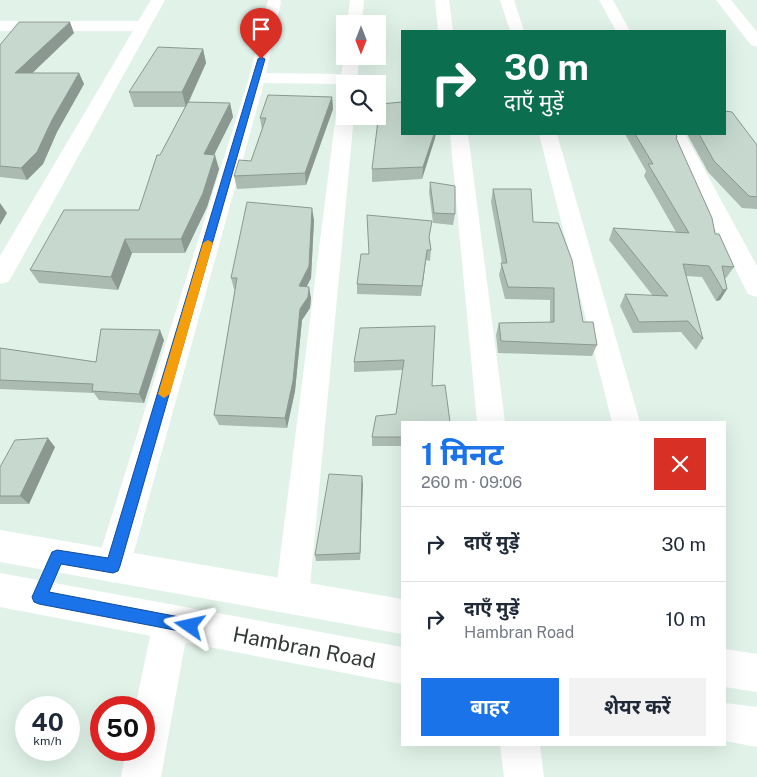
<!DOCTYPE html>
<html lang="hi">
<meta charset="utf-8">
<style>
body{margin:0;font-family:"Public Sans","Noto Sans Devanagari",sans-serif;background:#f2f2f3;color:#1f2937;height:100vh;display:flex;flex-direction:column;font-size:19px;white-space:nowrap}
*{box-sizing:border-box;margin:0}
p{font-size:16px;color:#747a83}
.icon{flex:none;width:28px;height:28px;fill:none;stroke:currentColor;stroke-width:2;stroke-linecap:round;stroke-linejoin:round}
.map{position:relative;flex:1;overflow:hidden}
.drawer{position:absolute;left:401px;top:421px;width:325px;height:325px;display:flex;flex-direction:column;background:#fff;border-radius:0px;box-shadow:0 5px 20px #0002}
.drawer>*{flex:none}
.top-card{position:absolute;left:401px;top:30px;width:325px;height:105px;border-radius:0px;box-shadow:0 5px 20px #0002;background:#0b6e4f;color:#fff;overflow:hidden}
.needle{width:32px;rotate:180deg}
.buttons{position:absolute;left:336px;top:15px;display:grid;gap:10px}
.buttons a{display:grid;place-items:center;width:50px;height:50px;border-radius:0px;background:#fff;box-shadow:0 5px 20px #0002;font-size:25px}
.speed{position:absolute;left:15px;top:696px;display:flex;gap:10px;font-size:25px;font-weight:700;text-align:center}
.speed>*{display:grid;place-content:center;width:65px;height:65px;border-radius:50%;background:#fff;box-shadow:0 5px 20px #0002;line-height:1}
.speed small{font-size:12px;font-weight:400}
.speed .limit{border:8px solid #d22;background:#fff;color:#111}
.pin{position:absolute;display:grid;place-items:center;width:42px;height:42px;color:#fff;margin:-51px -21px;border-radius:50% 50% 50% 0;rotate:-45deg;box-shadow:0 0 5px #0007}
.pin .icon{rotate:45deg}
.me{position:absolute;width:55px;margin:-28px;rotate:281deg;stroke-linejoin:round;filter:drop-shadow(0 0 4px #0008)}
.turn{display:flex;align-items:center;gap:18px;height:105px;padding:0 20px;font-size:22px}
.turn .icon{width:65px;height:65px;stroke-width:2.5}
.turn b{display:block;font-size:35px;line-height:42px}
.round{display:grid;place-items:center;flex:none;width:52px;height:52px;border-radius:0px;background:#f2f2f3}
.overview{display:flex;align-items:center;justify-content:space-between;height:85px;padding:0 20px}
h1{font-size:30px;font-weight:700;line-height:38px;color:#1a73e8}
.action{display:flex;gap:10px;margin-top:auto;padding:10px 20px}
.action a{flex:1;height:58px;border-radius:0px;background:#1a73e8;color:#fff;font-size:20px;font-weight:700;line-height:58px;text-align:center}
.action a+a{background:#f2f2f3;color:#1f2937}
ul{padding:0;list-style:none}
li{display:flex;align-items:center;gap:15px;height:75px;padding:0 20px;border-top:1px solid #e0e1e3}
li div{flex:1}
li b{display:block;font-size:19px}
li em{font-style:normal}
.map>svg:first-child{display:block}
</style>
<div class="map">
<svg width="757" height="777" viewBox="0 0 757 777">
<rect width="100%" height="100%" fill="#e1f3e9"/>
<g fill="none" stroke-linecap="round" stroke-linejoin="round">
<path fill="#fff" fill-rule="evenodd" d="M151,0H165L12,276L8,282L0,284V256L133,31H0V21H138Z
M268,0H280L281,2L266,73L341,74L345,53V56H359L357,84H345V88L339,84L264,83L130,566L125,578L113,583L101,578L96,566L249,78Z
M350,0H364L362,24H347Z
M435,0H449L453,31H438Z
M500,0H514L524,31H510Z
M599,0H613L630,31H616Z
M716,0H731L757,32V47L751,45Z
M345,109V116H354L309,597L304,609L292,614L280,609L275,597L336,114L339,110Z
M450,134H468L505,422H477Z
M539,134H557L640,422H612Z
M667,134H685L757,266V297L748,294L745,288Z
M171,604L184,609L189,622L161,777H121L126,750H144V708H135L153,622L158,609Z
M500,745H540L544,777H504Z"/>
<path fill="#fff" fill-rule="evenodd" d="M0,530L402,599V634L0,562Z
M0,573L402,647V684L0,607Z
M725,649L757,654V692L725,687Z
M725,703L757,707V747L725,741Z"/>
</g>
<path fill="#abbbb2" d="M74,33L32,73H79L84,84L57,132L43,164L27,180L0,177V45Z
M203,49L206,63L189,102L230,103L233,117L214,155L219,169L207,207L185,253H132L118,290L39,283L30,270L139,210L160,155L185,107H134L129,92Z
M332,97L333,109L306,185L237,189L234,176L251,161L262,130L260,118Z
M625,134H676L677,137L676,140L715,234L734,267L726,278H725L727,289L720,300L716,301L702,277L686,276L703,339L696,350L681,332L633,333L620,306L625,294L653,296L609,240L613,228L676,232L644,176L646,171Z
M687,134H725L757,145V209L742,208L708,172Z
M435,138L422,179L372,182V169Z
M430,182L455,214L453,225L433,223L429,192Z
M493,189L533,222L583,322L597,345L592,356L498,353L496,335L499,323L550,322V300L505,299L499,275L502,263L491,202Z
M314,220L311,278L306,287L311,298L310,308L302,320L295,391L287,428L219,425L214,415L235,289H234L231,278Z
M430,239L431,250L430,261L426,260L421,296L357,294V284L368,254Z
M435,326L402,422V446H372V437L396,414L403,370L354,372V362Z
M164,340L144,403L99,400L94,393L0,389V348L96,362Z
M55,447L29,504H0V467Z
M362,476L360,560L316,561L315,555Z"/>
<path fill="#8b9891" d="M70,22L74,33L20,85L15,73Z
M203,49L206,63L186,107L182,92Z
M79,73L84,84L57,132L43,164L27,180L21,168L52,120Z
M332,97L333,109L306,185L305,173Z
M230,103L233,117L208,167L204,154Z
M434,134H436L435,138L422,179L423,167Z
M215,155L219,169L207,207L185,253L181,239Z
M0,203L7,213L0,225Z
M312,208L314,220L311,278L301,298L299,286Z
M125,239L132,253L118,290L111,277Z
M427,250L426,260L421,296L422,286Z
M309,287L311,298L310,308L302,320L295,391L287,428L285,418L300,309Z
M727,289L720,300L716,301L723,290Z
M160,330L164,340L144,403L139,394Z
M48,438L55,447L29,504L20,496Z
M362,476L363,485L360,560V553Z"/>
<path fill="#c7d9cf" stroke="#8b9891" d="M19,22H70L15,73H79L52,120L37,152L21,168L0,166V45Z
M158,47L203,49L182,92H129Z
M268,95L332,97L305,173L234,176L239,160L251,161L266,118H260Z
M188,102L230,103L204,154L215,155L203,193L181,239H125L111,277L30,270L64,210H139L157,155H160Z
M402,102V134H434L423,167L372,169L380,104Z
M725,111L732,112L757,145V197L749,196L714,161L699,134H725Z
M635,134H676L677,137L676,138L712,218L715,234H719L734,267L722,266L727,289L723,290L709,266L683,264L703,339L688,321L639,322L625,294L668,296L613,228L689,233L648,164H653Z
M430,182L455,186V214L434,213Z
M493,189H531L533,222L558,223L572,260L583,322H593L597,345L501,341L499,323L554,322V288L508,287L501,263H507Z
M247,202L312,208L309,266L299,286L309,287L308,297L300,309L293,381L285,418L214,415L237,278H231Z
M367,215L432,221L429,237L431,250H427L422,286L357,284L361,254H369Z
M435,326L432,386L445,385L450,422H402V437H372L376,416L396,414L404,360L354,362L360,328Z
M101,329L160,330L139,394L92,391L93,384L0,380V348L96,362Z
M48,438L20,496H0V467L15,440Z
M329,474L362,476L360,553L315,555Z"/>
<path fill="#1a73e8" stroke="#114b97" d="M261,57L265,59L120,566L118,571L113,573L61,564L49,592L190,619L196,621L198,626L196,631L190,633L39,604L34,602L32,597L52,552L57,550L108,558L258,59Z"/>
<path fill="#f59e0b" d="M208,240L213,243L170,394L164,398L158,394L203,243Z"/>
<g text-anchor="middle" stroke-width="4.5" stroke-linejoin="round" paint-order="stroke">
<g font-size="21" fill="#333a36" stroke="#fff">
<text transform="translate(304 648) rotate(11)" y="7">Hambran Road</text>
</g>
</g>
</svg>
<div class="buttons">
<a><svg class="needle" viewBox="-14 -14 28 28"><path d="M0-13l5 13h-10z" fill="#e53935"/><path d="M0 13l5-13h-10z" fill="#747a83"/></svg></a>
<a><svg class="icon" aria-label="search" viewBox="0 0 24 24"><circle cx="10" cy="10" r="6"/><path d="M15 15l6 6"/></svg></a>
</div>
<div class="speed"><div>40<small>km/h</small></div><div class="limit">50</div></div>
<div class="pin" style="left:261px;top:59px;background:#d93025"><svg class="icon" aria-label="arrive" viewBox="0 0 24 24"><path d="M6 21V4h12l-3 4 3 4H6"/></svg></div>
<svg class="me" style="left:190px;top:626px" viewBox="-20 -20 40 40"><path d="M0-17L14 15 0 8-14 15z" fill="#1a73e8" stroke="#fff" stroke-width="4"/></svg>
<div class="top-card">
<div class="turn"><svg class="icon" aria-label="right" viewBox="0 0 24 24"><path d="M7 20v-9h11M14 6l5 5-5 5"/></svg><div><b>30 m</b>दाएँ मुड़ें</div></div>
</div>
<section class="drawer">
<div class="overview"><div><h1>1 मिनट</h1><p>260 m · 09:06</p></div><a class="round" style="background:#d93025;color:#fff"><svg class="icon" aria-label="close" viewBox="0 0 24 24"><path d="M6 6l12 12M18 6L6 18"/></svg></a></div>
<ul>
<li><svg class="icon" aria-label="right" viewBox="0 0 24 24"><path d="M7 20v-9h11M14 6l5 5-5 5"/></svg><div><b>दाएँ मुड़ें</b></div><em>30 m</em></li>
<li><svg class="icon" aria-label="right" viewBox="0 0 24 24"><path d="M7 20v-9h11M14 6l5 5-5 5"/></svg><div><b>दाएँ मुड़ें</b><p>Hambran Road</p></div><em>10 m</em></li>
</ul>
<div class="action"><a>बाहर</a><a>शेयर करें</a></div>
</section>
</div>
